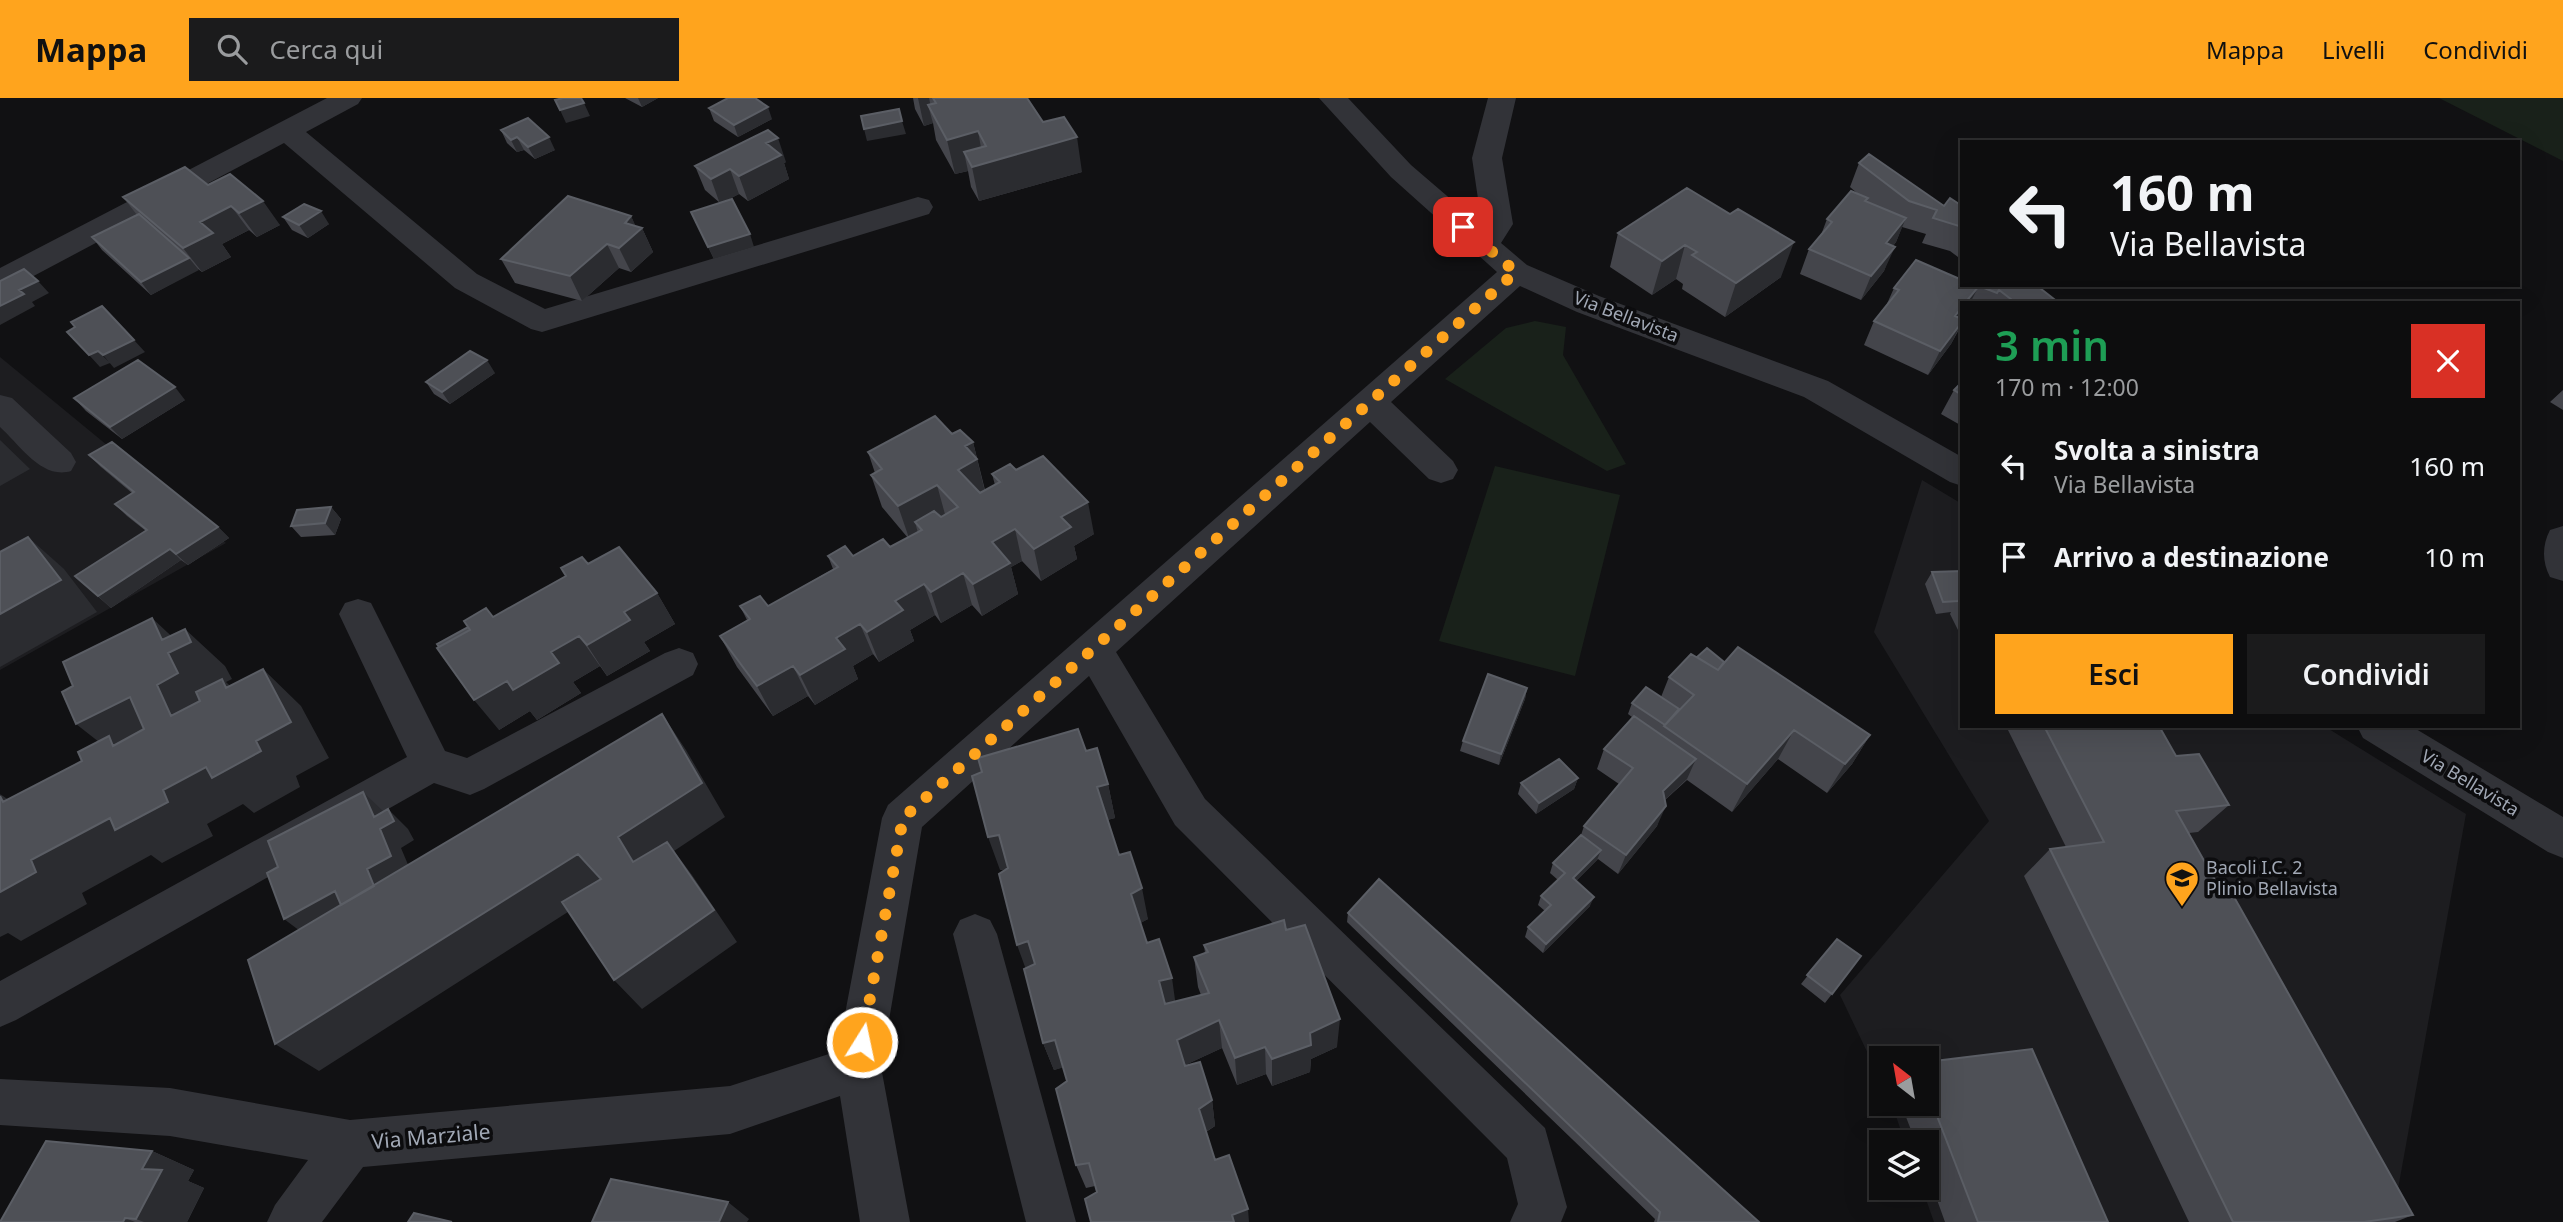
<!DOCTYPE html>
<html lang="it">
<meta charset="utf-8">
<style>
body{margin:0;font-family:"Noto Sans",sans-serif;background:#1b1b1c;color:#f1f3f6;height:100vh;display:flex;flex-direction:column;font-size:26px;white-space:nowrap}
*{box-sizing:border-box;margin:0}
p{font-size:23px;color:#9a9c9e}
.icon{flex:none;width:38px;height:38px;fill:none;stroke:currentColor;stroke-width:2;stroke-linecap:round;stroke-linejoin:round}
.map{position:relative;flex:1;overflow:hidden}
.details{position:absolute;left:1960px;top:203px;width:560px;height:427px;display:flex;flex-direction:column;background:#0d0d0e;border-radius:0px;box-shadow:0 7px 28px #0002,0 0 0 2px #2d2d2e}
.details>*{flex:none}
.top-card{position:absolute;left:1960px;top:42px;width:560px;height:147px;border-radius:0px;box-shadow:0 7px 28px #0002,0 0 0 2px #2d2d2e;background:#0d0d0e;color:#f1f3f6;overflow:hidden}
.needle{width:46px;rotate:329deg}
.tools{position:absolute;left:1869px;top:948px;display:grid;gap:14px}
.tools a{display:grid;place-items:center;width:70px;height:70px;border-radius:0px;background:#0d0d0e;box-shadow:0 7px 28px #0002,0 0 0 2px #2d2d2e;font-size:35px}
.pin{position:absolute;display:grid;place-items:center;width:60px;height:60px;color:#fff;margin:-30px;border-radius:14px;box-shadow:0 4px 10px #0006}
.me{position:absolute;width:77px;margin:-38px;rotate:10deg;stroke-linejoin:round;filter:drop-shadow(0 0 5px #0008)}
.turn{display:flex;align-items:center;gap:24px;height:147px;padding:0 35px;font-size:32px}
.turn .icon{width:91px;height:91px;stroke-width:2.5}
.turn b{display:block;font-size:49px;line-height:60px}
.round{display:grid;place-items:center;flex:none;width:74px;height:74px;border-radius:0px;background:#1b1b1c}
.headline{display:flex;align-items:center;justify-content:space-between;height:119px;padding:0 35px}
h1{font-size:42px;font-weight:600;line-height:52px;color:#1e9e55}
.primary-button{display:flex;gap:14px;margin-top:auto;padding:14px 35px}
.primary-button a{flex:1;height:80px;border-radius:0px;background:#ffa41d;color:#111;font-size:28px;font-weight:600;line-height:80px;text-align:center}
.primary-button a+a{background:#1b1b1c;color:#f1f3f6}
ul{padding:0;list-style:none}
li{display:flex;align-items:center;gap:21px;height:91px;padding:0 35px}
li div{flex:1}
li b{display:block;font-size:26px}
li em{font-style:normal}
header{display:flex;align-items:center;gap:42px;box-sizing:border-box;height:98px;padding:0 35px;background:#ffa41d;color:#111}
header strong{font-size:33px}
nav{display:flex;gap:38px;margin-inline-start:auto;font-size:24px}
.search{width:490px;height:63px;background:#1b1b1c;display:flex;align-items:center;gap:18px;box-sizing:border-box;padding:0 24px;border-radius:0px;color:#9a9c9e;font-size:26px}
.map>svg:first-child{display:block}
</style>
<header>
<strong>Mappa</strong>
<div class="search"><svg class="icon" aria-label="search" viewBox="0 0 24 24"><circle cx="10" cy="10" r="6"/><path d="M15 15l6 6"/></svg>Cerca qui</div>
<nav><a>Mappa</a><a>Livelli</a><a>Condividi</a></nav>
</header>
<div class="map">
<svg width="2563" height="1124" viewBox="0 0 2563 1124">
<rect width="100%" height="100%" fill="#111113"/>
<path fill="#1d1d20" d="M0,259L226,445L0,572Z
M1922,382L1962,406V628H2324L2466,716L2392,1124H1934L1922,1090H1927V1045H1905L1892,1006H1927V961H1881V983L1840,897L1989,723L1874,534Z"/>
<path fill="#19211a" d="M2439,0H2563V63Z
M1535,223L1566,229L1563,257L1626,366L1607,373L1445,281L1506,230Z
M1495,368L1620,397L1575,578L1439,543Z"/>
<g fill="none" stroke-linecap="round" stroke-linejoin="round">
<path fill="#323338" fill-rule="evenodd" d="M327,0H362L358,6L306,34L477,176L545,211L918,99L929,102L933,109L929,116L542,234L531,231L455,190L284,45L11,190L0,193V170Z
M1319,0H1348L1411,67L1482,128L1472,60L1488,0H1516L1502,60L1513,126L1501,145L1527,167L1599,198L1828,283L1962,359V388L1950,384L1804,299L1577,214L1520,188L1391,304L1453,363L1458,372L1453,381L1441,385L1429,381L1370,324L1116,554L1205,701L1545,1030L1567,1109L1561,1124H1510L1518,1106L1507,1060L1175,727L1089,578L922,729L881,969L910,1124H860L840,998L730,1036L363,1069L322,1124H267L275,1107L308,1062L170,1038L0,1027V981L170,990L350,1022L730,988L838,953L882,720L888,707L1497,174L1391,79Z
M0,297L12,300L71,355L76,364L71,373C42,382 20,347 0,329Z
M2563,428V483L2550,479C2542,464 2542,447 2550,432Z
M358,501L371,505L445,653L467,660L665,555L679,550L693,555L698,566L693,577L484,691L470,697L434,685L16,922L0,929V883L407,659L339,516L345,505Z
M2357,628H2411L2563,719V760L2548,754L2363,640Z
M975,816L990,822L997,836L1076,1124H1026L953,836L960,822Z"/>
</g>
<path fill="#44454b" d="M625,0H658L642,9Z
M913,0H1027L1043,24L1082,74L979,103L971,89L968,73L955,76L936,42L933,25L924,28L915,11Z
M709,10L772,21L738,39L714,23Z
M501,32L555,52L535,61L524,52L517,54L507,45Z
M786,64L784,65L789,81L748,103L739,96L723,104L754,149L714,161L691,114L720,105L705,92L695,68Z
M1859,65L1944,108H1962V162L1950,153L1922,145L1926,136L1902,129L1896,144L1893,148L1884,173L1861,202L1800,176L1809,151L1821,137L1827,121L1858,96L1850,89Z
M208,87L280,127L257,139L249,132L222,146L231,159L202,174L198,171L151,197L102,152L92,139L137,117L123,99Z
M1687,90L1781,179L1725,219L1682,191L1683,186L1676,181L1652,197L1610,169L1618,135Z
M631,118L635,128L642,130L653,154L631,174L619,170L582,203L515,185L501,161Z
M283,119L329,126L308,140L292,132Z
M2036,187L2059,205H1962L1960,220L1962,221V226L1951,246L1928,277L1864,247L1874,223L1886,208L1894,190Z
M495,275L450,306L434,296L426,284Z
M1962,284V328L1941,316L1954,292Z
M2563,292V312L2550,304Z
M74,300L185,302L122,341L86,313Z
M952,336L973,344L985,392L995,387L992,376L1016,372L1094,436L1074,448L1077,461L1041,483L1022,463L1011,469L1018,496L982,518L972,507L941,525L935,517L910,532L914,543L879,564L873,556L853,568L858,581L815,607L808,598L773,618L737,569L720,538L747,522L740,508H768L833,471L828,458H853L890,449L908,440L882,409L871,377L875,375L868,354Z
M89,357L218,429L229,440L188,467L181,462L111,510L75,478L146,433L127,418L115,406L132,395L101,369Z
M331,409L341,421L335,437L301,439L291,428Z
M588,466L657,495L675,526L644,544L650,553L607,578L600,568L573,584L581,595L537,622L530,613L499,632L493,519L566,478L561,470Z
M1962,473V540L1950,516L1951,514L1936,516L1925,486L1932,474Z
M1697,559L1724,564L1870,637L1852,666L1827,695L1778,661L1732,714L1687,682L1665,702L1657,728L1618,776L1598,761L1576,783L1590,808L1543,855L1525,839L1528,829L1545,813L1538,807L1541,798L1558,782L1550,775L1553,765L1581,737L1584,728L1619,686L1597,671L1604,651L1632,619L1628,616L1632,605L1661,599L1669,579Z
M1527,590L1525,601L1499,667L1460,653L1463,643Z
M2006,628H2159L2176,658L2229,707L2198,734L2189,735L2220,791L2413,1117L2395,1124H2189L2024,778L2050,751L2066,749Z
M1086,653L1108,686L1115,720L1107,722L1119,757L1148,821L1140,825L1147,845L1175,904L1201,897L1198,889L1194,859L1205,855L1204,847L1286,832L1337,949L1311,961L1310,974L1272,988L1266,976L1237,987L1222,950L1185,967L1212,1002L1215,1028L1206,1034L1215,1062L1248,1111L1097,1094L1095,1088L1086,1090L1076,1067L1067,983L1063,969L1054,972L1043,945L1026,870L1006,771L1000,772Z
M1578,680L1574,691L1536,716L1518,696L1521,685Z
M1348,815L1759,1124H1654L1655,1121L1347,824Z
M1837,841L1832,896L1825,905L1801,886Z
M1927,964L2108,1124H1945L1927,1074V1045H1916L1901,1006H1927Z
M152,1053L194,1072L188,1083L204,1090L187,1124H0Z"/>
<path fill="#2b2c30" d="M638,0H658L642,9Z
M918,0H929L932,14L928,7L933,25L924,28Z
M584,5L590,18L566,25L560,12Z
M768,9L772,21L738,39L734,27Z
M902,23L906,36L867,43L864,31Z
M978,33L984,66L1077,39L1082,74L979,103L972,69L964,54L968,73L955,76L947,42Z
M517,39L524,52L517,54L511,42Z
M549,39L555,52L535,61L528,49Z
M778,40L786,64L784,65L789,81L748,103L739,78L766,45Z
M730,71L739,96L720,106L711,81Z
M263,103L280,127L257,139L239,115Z
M231,108L249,132L222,146L231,159L202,174L183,150L200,124Z
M321,113L329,126L308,140L299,127Z
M631,118L638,133L642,130L653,154L631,174L619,150L625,125Z
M1906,120L1896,144L1876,169L1886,145Z
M750,136L754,149L714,161L708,149Z
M1794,144L1781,179L1725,219L1736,185Z
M607,146L619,170L582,203L570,178Z
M1685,147L1676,181L1652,197L1662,163Z
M1895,149L1884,173L1861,202L1871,178Z
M189,160L199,172L151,197L141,184Z
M38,183L49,195L32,204L35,208L0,227V208L19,192Z
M1979,188L1970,205H1965Z
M1962,209V218L1943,242L1955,218Z
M1962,224L1951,246L1928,277L1940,253Z
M134,242L145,254L114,270L103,257Z
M98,253L110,265L100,269L89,257Z
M487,262L495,275L450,306L442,294Z
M175,289L185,302L122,341L110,329Z
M0,342L30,371L0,388Z
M973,344L985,394L967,404L958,372L965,348Z
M937,387L946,420L915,424L918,435L909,440L898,408Z
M1088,404L1094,436L1074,448L1077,461L1041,483L1034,451L1061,419Z
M331,409L341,421L335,437L325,425Z
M218,429L229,440L188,467L176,456Z
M1015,431L1022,463L1011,469L1018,496L982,518L973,486L992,444Z
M28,439L64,471L97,514L0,569V516Z
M170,451L181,462L111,510L98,498Z
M963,475L972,507L941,525L931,494Z
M924,486L935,517L910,532L914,543L879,564L867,534L895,503Z
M657,495L675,526L644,544L650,553L607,578L587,547L624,514Z
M152,520L182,548L185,531L225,568L232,581L226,584L261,618L219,612L171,618L157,587L162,542Z
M860,526L873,556L853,568L858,581L815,607L800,577L836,540Z
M579,538L600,568L573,584L581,595L537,622L513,592L551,554Z
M793,568L808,598L773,618L757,588Z
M263,571L301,608L329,660L296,678L300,689L254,715L243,706L207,726L213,738L162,765L151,757L82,795L87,806L21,843L8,835L0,839V794L31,762L256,643Z
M507,583L530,613L499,632L474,602Z
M1527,590L1525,601L1499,667L1501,656Z
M130,599L174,635L122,662L76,626Z
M662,616L686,652L725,719L674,753L692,777L737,844L642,911L614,882L633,764L618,739Z
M1794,632L1778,661L1732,714L1747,686Z
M1870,637L1852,666L1827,695L1845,666Z
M1696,661L1687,681L1654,712L1663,693Z
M1578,680L1574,691L1536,716L1539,705Z
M1108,686L1115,720L1104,723L1097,689Z
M363,694L384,714L388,711L408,731L414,742L401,750L412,776L370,843L367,771L374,719Z
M0,696L50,730L3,704Z
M1666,708L1657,728L1618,776L1626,757Z
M999,737L1010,770L1000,772L988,739Z
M1601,752L1597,762L1569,790L1573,780Z
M578,756L607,789L319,973L275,946Z
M1142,790L1148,821L1137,827L1131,796Z
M335,793L358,812L308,839L284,821Z
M1594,799L1590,808L1543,855L1546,846Z
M1028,843L1039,873L1028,877L1017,847Z
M1172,880L1176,909L1164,913L1159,883Z
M1340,921L1337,949L1311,961L1310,974L1272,988V961L1310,935Z
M1219,922L1222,950L1181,969L1177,942Z
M1055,942L1065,969L1054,972L1043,945Z
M1265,949L1266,976L1237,987L1235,960Z
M1212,1002L1215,1028L1202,1036L1199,1011Z
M152,1053L194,1072L188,1083L204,1090L187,1124H144L136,1121L142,1071Z
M728,1104L749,1121L747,1124H719Z
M1248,1111L1249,1124H1233L1232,1117Z
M125,1120L135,1124H123Z"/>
<path fill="#4e5056" stroke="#5b5e65" stroke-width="2" d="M563,0H581L584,5L560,12L555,2Z
M728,0H755L768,9L734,27L709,10Z
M933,0H1027L1043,24L1064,19L1077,39L972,69L964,54L986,48L978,33L947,42L928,7L936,5Z
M899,11L902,23L864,31L861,18Z
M528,20L549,39L528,49L517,39L511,42L501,32Z
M768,32L778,40L766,45L781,57L739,78L730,71L711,81L695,68Z
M1869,56L1944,108L1950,100L1962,108V129L1933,120L1937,112L1909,103L1859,65Z
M185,69L208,87L230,76L263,103L239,115L231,108L200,124L213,135L183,150L123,99Z
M1687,90L1730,116L1738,111L1794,144L1736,185L1692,157L1697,154L1685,147L1662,163L1618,135Z
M1851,93L1868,100L1865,103L1906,120L1886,145L1895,149L1871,178L1809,151L1832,124L1827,121Z
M568,98L631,118L625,125L642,130L619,150L607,146L570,178L501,161Z
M732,101L750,136L708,149L691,114Z
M304,106L321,113L299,127L283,119Z
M139,116L189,160L141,184L92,139Z
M1916,162L1962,182V187H2036L2059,205H2016L1999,192L1997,195L1979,188L1965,205H1962V209L1955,218L1962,221V224L1940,253L1874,223L1899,192L1894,190Z
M24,171L38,183L19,192L24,196L0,208V183Z
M102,208L134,242L103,257L98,253L89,257L67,234L75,229L71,224Z
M470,253L487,262L442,294L426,284Z
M138,262L175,289L110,329L74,300Z
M1962,284V297L1954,292Z
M935,318L952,336L960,332L973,344L965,348L977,361L958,372L980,395L1000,384L992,376L1010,366L1016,372L1043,358L1088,404L1061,419L1071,429L1034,451L1015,431L992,444L1010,465L973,486L963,475L931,494L924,486L895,503L903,512L867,534L860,526L836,540L845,551L800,577L793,568L757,588L720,538L750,521L740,508L760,498L768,508L838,469L828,458L845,448L853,458L883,441L890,449L922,432L915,424L934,413L941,419L958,409L937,387L898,408L871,377L882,371L868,354Z
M112,344L218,429L176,456L170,451L98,498L75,478L147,432L115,406L134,394L89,357Z
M331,409L325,425L291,428L297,412Z
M28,439L61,482L0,516V454Z
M619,449L657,495L624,514L630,522L587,547L579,538L551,554L559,565L513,592L507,583L474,602L437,550L470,532L464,523L486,510L493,519L566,478L561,470L582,459L588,466Z
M1962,473V497L1958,503L1943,504L1932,474Z
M152,520L162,542L185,531L191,544L168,555L178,575L157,587L171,618L200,603L196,594L222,581L226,590L263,571L291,624L256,643L261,653L212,680L206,669L163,692L168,704L115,732L110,720L31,762L36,774L0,794V698L3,704L82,663L78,654L109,638L113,648L144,631L130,599L76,626L62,594L73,588L63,564Z
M468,529L470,532L439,549L437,546Z
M1738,549L1870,637L1845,666L1794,632L1747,686L1664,628L1694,597L1669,579L1691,556L1718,572Z
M1707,550L1724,564L1718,572L1697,559Z
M1488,576L1527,590L1501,656L1463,643Z
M1646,589L1679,611L1665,627L1632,605Z
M662,616L702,685L618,739L633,764L667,744L714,812L614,882L562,804L601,781L578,756L275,946L248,862Z
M1634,618L1696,661L1663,693L1666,708L1626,757L1584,728L1633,670L1604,651Z
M2044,628H2159L2176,658L2199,656L2229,707L2176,713L2220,791L2229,790L2413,1117L2364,1124H2233L2050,751L2104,744Z
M1078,631L1086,653L1097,650L1108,686L1097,689L1119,757L1130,754L1142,790L1131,796L1147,845L1159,841L1172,880L1159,883L1165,906L1209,895L1194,859L1208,854L1204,847L1284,822L1286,832L1305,827L1340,921L1310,935L1311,947L1272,961L1265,949L1235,960L1219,922L1177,942L1185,968L1200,964L1212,1002L1199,1011L1215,1062L1229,1057L1248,1111L1232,1117L1234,1124H1091L1085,1101L1097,1094L1089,1065L1076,1067L1056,991L1067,983L1055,942L1043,945L1024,871L1035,866L1028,843L1017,847L999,776L1008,770L999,737L988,739L972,678L982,674L978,660Z
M1559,661L1578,680L1539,705L1521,685Z
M363,694L374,719L388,711L394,723L380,731L391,758L367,771L374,788L341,807L335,793L284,821L267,775L278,769L268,743Z
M1581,737L1601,752L1573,780L1594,799L1546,846L1528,829L1551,807L1541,798L1565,775L1553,765Z
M1379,781L1759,1124H1658L1660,1114L1348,815Z
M1837,841L1861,858L1832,896L1807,877Z
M2032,951L2108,1124H1978L1927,992V964Z
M46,1043L152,1053L142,1071L162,1072L136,1121L125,1120L123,1124H0Z
M611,1081L728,1104L719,1124H592Z
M414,1115L452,1124H408Z"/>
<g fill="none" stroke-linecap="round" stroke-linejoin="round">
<path stroke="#ffa41d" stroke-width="12" stroke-dasharray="0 21.6" d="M862,944L903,720L1516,174L1463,129"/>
</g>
<defs>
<g id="school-pin" transform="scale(1.75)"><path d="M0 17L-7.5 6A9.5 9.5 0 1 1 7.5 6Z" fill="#ffa41d" stroke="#0c0c0e"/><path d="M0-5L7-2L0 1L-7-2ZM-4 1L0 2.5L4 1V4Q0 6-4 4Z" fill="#111"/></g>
</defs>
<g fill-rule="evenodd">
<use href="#school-pin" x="2182" y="780"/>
</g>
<g text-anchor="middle" stroke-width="7" stroke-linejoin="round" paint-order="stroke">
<g font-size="18" fill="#a1a8b5" stroke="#0c0c0e">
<text transform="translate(1626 219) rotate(21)" y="6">Via Bellavista</text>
<text transform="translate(2470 685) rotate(31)" y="6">Via Bellavista</text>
</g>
<g font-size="18" fill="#a1a8b5" stroke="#0c0c0e" text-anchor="start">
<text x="2206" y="776">Bacoli I.C. 2<tspan x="2206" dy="21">Plinio Bellavista</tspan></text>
</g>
<g font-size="21" fill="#a1a8b5" stroke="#0c0c0e">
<text transform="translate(431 1039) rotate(-5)" y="7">Via Marziale</text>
</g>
</g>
</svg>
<div class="tools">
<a><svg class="needle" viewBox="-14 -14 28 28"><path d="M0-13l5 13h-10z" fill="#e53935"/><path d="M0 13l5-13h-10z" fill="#9a9c9e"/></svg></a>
<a><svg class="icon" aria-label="layers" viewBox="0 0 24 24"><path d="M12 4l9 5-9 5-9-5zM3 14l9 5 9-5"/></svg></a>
</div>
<div class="pin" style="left:1463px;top:129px;background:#d93025"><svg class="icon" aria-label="arrive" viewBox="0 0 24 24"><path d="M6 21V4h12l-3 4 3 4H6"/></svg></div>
<svg class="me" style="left:862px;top:944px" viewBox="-20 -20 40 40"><circle r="17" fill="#ffa41d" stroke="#fff" stroke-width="3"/><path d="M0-11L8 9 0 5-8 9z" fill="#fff"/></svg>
<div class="top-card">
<div class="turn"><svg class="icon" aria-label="left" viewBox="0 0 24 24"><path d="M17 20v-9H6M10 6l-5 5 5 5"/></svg><div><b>160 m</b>Via Bellavista</div></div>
</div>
<section class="details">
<div class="headline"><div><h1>3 min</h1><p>170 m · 12:00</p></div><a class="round" style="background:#d93025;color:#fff"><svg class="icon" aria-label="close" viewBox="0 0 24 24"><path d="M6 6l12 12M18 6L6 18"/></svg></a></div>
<ul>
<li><svg class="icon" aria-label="left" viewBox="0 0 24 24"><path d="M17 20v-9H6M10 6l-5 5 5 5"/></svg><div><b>Svolta a sinistra</b><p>Via Bellavista</p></div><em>160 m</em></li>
<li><svg class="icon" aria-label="arrive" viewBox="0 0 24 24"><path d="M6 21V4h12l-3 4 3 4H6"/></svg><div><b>Arrivo a destinazione</b></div><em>10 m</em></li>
</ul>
<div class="primary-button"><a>Esci</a><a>Condividi</a></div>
</section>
</div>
